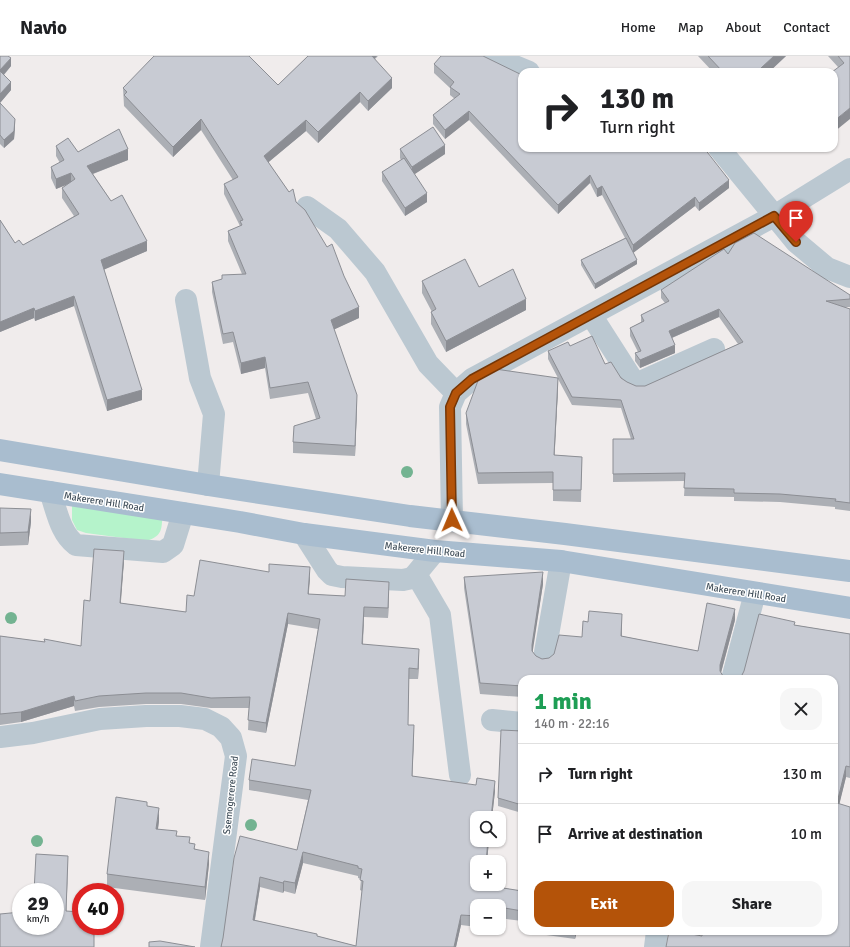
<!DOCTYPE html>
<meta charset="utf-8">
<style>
body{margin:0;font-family:Signika,sans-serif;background:#f6f6f6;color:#202124;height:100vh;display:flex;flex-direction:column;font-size:15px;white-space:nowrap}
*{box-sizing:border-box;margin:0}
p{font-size:13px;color:#757577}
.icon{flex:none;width:22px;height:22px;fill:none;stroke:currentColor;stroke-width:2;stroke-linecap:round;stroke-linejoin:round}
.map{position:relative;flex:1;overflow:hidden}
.panel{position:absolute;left:518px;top:619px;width:320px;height:260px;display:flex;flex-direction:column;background:#fff;border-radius:12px;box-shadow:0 1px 3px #0004}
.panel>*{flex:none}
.top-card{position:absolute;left:518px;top:12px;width:320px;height:84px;border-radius:12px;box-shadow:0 1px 3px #0004;background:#fff;color:#202124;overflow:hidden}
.controls{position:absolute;left:470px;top:755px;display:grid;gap:8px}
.controls a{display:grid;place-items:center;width:36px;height:36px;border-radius:8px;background:#fff;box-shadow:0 1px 3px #0004;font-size:20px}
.speed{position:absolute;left:12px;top:827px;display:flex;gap:8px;font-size:20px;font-weight:700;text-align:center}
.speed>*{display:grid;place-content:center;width:52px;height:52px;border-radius:50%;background:#fff;box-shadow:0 1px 3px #0004;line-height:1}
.speed small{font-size:10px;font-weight:400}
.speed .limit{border:6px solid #d22;background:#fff;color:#111}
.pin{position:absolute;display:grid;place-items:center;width:34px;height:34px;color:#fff;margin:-41px -17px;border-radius:50% 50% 50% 0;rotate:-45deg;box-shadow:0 0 4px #0007}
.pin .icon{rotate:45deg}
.me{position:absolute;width:44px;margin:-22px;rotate:359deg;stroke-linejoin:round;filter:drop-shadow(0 0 3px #0008)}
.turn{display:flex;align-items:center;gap:14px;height:84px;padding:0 16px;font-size:18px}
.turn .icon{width:52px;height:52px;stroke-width:2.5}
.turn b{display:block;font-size:28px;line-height:34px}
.round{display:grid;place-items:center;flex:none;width:42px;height:42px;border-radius:12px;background:#f6f6f6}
.headline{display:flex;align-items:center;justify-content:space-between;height:68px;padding:0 16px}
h1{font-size:24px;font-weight:700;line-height:30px;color:#1e9e55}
.button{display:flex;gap:8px;margin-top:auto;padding:8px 16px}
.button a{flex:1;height:46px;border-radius:12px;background:#b45309;color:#fff;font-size:16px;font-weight:700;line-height:46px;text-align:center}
.button a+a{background:#f6f6f6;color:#202124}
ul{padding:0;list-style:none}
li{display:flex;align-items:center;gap:12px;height:60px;padding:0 16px;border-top:1px solid #e0e0e0}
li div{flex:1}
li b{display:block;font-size:15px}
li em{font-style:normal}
header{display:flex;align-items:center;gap:24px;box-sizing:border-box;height:56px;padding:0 20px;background:#fff;border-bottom:1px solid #e0e0e0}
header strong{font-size:19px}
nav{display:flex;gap:22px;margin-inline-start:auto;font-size:14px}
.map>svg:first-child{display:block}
</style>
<header>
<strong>Navio</strong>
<nav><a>Home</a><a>Map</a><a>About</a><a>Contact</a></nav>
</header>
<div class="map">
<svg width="850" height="891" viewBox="0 0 850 891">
<rect width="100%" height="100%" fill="#f0ecec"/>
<path fill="#b5f3cb" d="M72,447L163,456C161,472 164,480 146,485L86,477L77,474L72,464Z"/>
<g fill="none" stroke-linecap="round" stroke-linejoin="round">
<path stroke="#bbc8d1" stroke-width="22" d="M491,0L529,16
M719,92L796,186L827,212L850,221
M307,151L338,173L375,216L428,308L456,337
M186,244L200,322L214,358L208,429
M591,259L632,323L640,326L714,293
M50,436C57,455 60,477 76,489L163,496L173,489L183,457
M452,464L450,351L456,337L472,323L774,160L850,113
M304,478L327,514L332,519L342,521L403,524L412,522L416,518L435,495
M416,518L440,559L460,719
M544,602L561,505
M732,623L755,537
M492,664L522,667
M0,681L33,677L100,663L146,660H180L205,663L221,671L231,682L236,700L211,891
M655,891L657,875"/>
<path stroke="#a9bdcf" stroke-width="22" d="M0,394L208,429L410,460L565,478L850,515
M0,428L240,466L304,478L435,495L561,505L850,552"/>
</g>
<g fill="#73b391">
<circle cx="407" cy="416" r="6"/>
<circle cx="11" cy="562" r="6"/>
<circle cx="251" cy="769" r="6"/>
<circle cx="37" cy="785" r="6"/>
</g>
<path fill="#acafb5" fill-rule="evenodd" d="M0,0L11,10L4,19L11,34L0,47L15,72L14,83L4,92L0,88Z
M308,0H378L375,3L392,32L368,55L360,46L318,87L306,75L268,106L296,146L359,262L334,273L357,350L355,400L293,397V386L316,363L308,337L270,343L265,312L241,318L233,286L223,288L212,236V226L242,218L228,185V175L240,170L224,138V128L233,124L201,74L173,101L124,50L123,32L278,29Z
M698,0H786L769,16H713Z
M828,0H850V63L838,11Z
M434,8L729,132L699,155L695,150L633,197L637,208L595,233L581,209V204L625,182L602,139L597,141L590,127L558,158L469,64L445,83L433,68V59L455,43L450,39V32L434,17Z
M56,90L78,96L128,104L93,118L111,145L147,195L104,213L142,344L107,355L74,250L35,265L34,262L0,276V164L15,187L23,189L74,160L62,142V132L68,128L56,133L51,122V111L60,107L56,100Z
M400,93L445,98L414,118L427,146L405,160L382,125V116L401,104L400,102Z
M728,198L850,239V251H845L850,253V455L835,453V451L780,446L734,445V441L684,440L685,425L613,426V383H631L621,352L572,349L558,323V333L554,399L582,401L581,446L553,445V427L478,428L466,368V357L558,322L548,303V295L570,290L605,308L627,326L636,330H645L738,288L719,261L672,282L675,297L640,312L635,305V297L638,296L630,280V272L641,266V259L665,247L661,242V234Z
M422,225L479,231L526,254L446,296L431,268V256H432L422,237Z
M0,452L31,466L28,489L0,490Z
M124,505L120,547L186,556L194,540L269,516L310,521L308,538L345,540L389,536L388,562L364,561L363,588L419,603L418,623H409L408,669L414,679L412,720L495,735L492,762H477V784H489L485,829L522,835V865L499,862V850H477V871L461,869L456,891H221L223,882L234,802L297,794L308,744L249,734V724L295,710L318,573L288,568L266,677L248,674L249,652H211L181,648H146L99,651L75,655L74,650L21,666L0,669V580L44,586L81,590L90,545ZM303,807L358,820V822L361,823L360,834L362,835L356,890L255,864L260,831L283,837L284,835L295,838Z
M464,521L543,528L532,595L536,600L542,603L549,602L582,581L622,569V580L698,595L735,564L721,617L522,623V641L480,638L464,532Z
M795,569L850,578V722L846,721L839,748L850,891L702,880L834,875V623L741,621Z
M522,675V757L498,750V742Z
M147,750L159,765L158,773L177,780L190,787L209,808L205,844L107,831V818Z
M532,875H577L575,883L532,877Z"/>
<path fill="#8c8e94" d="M369,0H377L369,8Z
M774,0H786L769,16H761V12Z
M11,2V10L0,23V14Z
M392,22V32L368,55V45Z
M11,26V34L0,47V38Z
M360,36V46L318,87V76Z
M850,52V63L834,76V65Z
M469,55V64L445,83V74Z
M15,63V72L14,83L4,92V84Z
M201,63V74L173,101V91Z
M306,64V75L264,110V100Z
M445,89V98L412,120V111Z
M128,93V104L87,120V110Z
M71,117V127L56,133V123Z
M590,119V127L558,158V149Z
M729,124V132L699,155V147Z
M602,130V139L597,141V133Z
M427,137V146L405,160V152Z
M695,141V150L633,197V189Z
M147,185V195L101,215V204Z
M637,204V208L595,233V228Z
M74,240V250L35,265V255Z
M526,243V254L446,296V285Z
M359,251V262L331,275V264Z
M34,252V262L0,276V266Z
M719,253V261L669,283V275Z
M675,289V297L640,312V304Z
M265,301V312L241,318V307Z
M558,322V333L554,411V399Z
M142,334V344L107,355V344Z
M357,339V350L355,400V390Z
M31,453V466L28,489V476Z
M124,495V505L120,558V547Z
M310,511V521L308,549V538Z
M543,516V528L532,600V589Z
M389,526V536L388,562V552Z
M364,551V561L362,598V588Z
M735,553V564L720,620V609Z
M288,557V568L266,677V667Z
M622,558V569L621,592V580Z
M419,593V603L418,623V613Z
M74,640V650L21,666V656Z
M414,669V679L412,730V720Z
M846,710V721L837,758V747Z
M495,725V735L492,762H491Z
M159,752V765L156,786V773Z
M488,784H489L487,806H486Z
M209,796V808L205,844V831Z
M303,796V807L295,838V827Z
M68,800V810L66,865V855Z
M260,821V831L253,874V864Z
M284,825V835L283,837V827Z
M461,859V869L456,891H454Z
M575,875H577L575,883Z"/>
<path fill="#c8cbd3" stroke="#8c8e94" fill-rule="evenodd" d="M0,0H8L11,2L0,14Z
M154,0H249L278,29L308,0H372L392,22L368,45L360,36L318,76L306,64L264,100L289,136L293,133L296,146L305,154L327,191L332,188L344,220L359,251L331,264L357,339L355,390L293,386L294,370L320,362L308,326L270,332L265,301L241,307L233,276L223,278L212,226L222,223V219L246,218L228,175L242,169L240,165L243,164L224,128L238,121L201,63L173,91L124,39L127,36L123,32Z
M441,0H483L522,19V92H704L729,124L699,147L695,141L633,189L602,130L597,133L590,119L558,149L469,55L445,74L433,59L460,38L450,31L454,26L434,8Z
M708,0H774L761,12L764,16H723Z
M838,0H850V52L834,65V16H832L844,7Z
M0,15L11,26L0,38Z
M0,47L15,63L14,75L4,84L0,79Z
M433,71L445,89L412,111L400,93Z
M119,73L128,93L87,110L111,145L122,139L147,185L101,204L142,334L107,344L74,240L35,255L34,252L0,266V164L15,187L19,184L23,189L79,158L62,132L75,123L71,117L56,123L51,111L64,104L56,90L68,82L78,96Z
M404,102L427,137L405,152L382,116Z
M754,177L850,239V243L826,245L850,253V447L835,445L836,443L780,438L734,437V433L684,432L685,417L613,418V383H634L621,344L572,341L548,295L568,286L570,290L592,280L605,308L611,306L621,322L627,326L636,330H645L743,286L719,253L669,275L675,289L640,304L635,297L641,295L630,272L644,265L641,259L669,245L661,234L724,193L728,198L735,187Z
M626,182L637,204L595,228L581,204Z
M465,203L479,231L513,213L526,243L446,285L431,256L436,253L422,225Z
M495,313L558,322L554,399L582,401L581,434H553V416L478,417L466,357L479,322Z
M0,452L31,453L28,476L0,477Z
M94,493L124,495L120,547L186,556L187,539L194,540L200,504L269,516V508L310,511L308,538L345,540L346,523L389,526L388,552L364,551L362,588L419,593L418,613L409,612L408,669H414L412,720L476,729L477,722L495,725L491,762H477V784H488L486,806H477V828H484V829L522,835V855L499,851V850H477V860L461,859L454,891H221L223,882L234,802L240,780L297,794L311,734L249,724L252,703L295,710L320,563L288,557L266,667L248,664L250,641L211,642L181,637H146L99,640L75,645L74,640L21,656L0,658V580L45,586L44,583L81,590L84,544L90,545ZM303,796L358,810V812L362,813L360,824L363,825L356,890L317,880V878L253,864L260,821L283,827L284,825L295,827Z
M543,516L532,589V595L536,600L542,603L549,602L554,598L559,579L582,581L583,565L588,566L589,555L622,558L621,580L698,595L707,547L735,553L720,609V615L723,620L728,623H522V630L480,627L464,521Z
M759,558L795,566L794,569L850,578V711L846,710L837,747L850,751V891H666L669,875H676L702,880V875H834V623H737L741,621L744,615Z
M501,674L522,675V749L498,742Z
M116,741L147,746V750L159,752L156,773L177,775L176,780L190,781L189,787L195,788L194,793L209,796L205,831L107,818Z
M36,798L68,800L66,855L81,856V870H94V891H0V858L21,856V870H55V836H34Z
M160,885L195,891H149V886Z"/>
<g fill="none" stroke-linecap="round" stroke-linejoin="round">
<g stroke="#753606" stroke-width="10">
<path id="route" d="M452,464L450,351L456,337L472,323L774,160L796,186"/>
</g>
<use href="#route" stroke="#b45309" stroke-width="7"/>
</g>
<g text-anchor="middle" stroke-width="3" stroke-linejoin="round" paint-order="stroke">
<g font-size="10" fill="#43515c" stroke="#fff">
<text transform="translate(104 445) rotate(9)" y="4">Makerere Hill Road</text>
<text transform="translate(425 493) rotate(6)" y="4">Makerere Hill Road</text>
<text transform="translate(746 536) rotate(9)" y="4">Makerere Hill Road</text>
<text transform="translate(230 739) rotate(-84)" y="4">Ssemogerere Road</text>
</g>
</g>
</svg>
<div class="controls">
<a><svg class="icon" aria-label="search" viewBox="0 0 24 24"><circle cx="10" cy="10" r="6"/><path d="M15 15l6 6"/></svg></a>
<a>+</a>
<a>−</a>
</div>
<div class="speed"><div>29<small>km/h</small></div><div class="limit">40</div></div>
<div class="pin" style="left:796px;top:186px;background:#d93025"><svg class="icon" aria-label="arrive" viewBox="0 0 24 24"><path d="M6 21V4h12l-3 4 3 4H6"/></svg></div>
<svg class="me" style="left:452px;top:464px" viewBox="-20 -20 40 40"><path d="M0-17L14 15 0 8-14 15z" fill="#b45309" stroke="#fff" stroke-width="4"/></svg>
<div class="top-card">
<div class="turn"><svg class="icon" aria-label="right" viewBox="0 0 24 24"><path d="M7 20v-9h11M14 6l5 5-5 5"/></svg><div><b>130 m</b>Turn right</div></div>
</div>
<section class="panel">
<div class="headline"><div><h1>1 min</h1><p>140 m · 22:16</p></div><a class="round"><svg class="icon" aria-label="close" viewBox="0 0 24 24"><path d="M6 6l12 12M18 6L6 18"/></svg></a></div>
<ul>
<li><svg class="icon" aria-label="right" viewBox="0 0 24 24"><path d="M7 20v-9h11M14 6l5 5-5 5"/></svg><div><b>Turn right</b></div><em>130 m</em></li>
<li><svg class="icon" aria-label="arrive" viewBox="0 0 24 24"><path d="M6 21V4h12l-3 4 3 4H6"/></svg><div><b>Arrive at destination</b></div><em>10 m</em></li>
</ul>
<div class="button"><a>Exit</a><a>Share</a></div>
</section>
</div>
